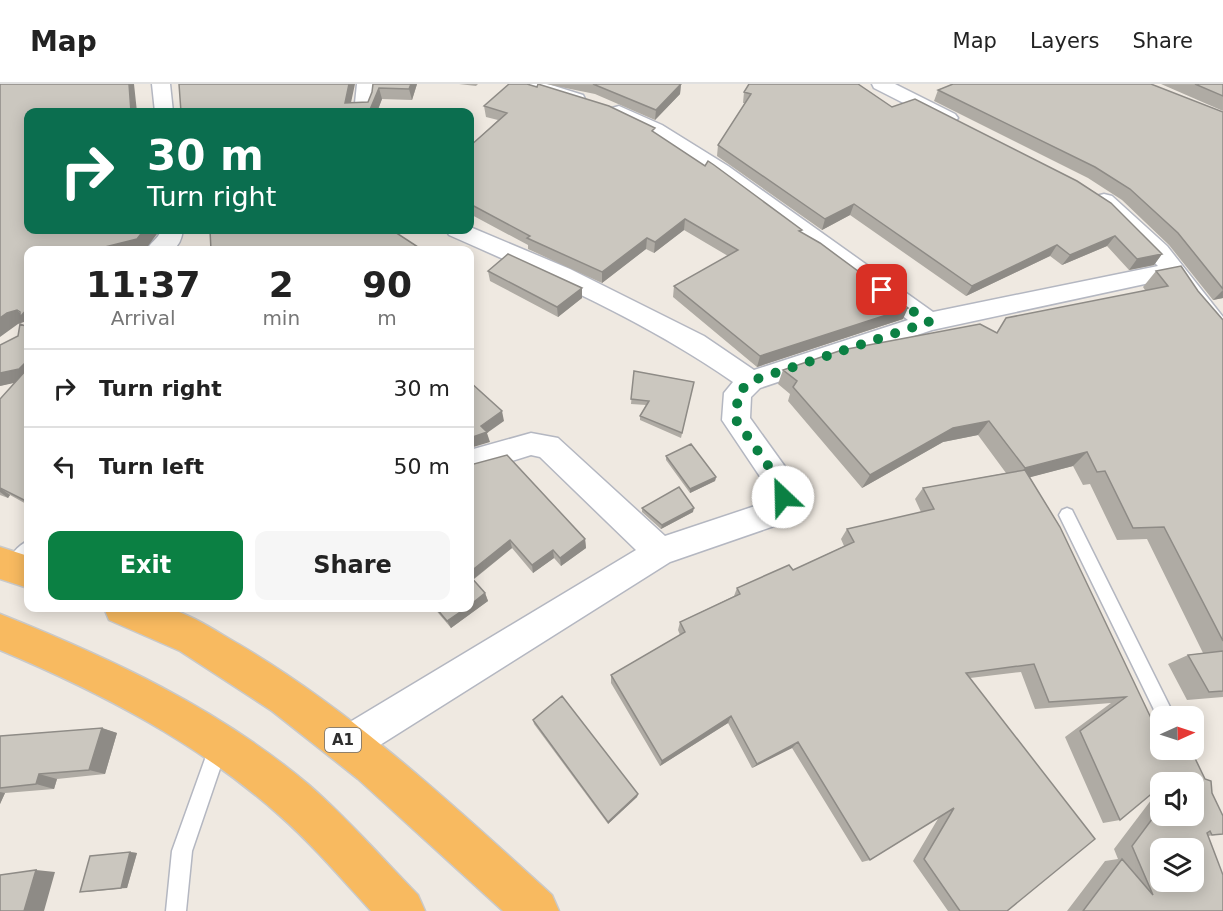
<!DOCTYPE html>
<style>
body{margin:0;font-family:"DejaVu Sans",sans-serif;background:#f6f6f6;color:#222;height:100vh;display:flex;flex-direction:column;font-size:22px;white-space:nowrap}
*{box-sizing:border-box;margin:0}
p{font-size:20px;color:#767676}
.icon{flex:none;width:33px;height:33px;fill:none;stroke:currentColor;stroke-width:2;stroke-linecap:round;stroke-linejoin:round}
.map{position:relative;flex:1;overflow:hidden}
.sheet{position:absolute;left:24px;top:162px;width:450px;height:366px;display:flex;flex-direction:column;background:#fff;border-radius:12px;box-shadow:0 3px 15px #0003}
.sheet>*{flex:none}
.top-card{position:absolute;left:24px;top:24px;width:450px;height:126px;border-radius:12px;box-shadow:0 3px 15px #0003;background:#0b6e4f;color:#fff;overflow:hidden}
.needle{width:39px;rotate:87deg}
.fabs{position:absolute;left:1150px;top:622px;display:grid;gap:12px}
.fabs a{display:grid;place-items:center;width:54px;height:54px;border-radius:12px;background:#fff;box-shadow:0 3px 15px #0003;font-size:30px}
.pin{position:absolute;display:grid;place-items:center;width:51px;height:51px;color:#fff;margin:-26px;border-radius:12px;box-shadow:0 3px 9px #0006}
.me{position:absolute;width:66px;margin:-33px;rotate:336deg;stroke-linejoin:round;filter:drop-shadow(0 0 4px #0008)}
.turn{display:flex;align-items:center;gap:21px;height:126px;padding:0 24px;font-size:27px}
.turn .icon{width:78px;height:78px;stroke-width:2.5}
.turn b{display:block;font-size:42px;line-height:51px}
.eta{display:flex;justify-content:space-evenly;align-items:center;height:102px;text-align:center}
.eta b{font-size:36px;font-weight:700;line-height:42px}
.primary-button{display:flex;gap:12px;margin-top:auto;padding:12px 24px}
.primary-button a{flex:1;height:69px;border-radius:12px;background:#0b8043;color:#fff;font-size:24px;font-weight:700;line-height:69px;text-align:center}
.primary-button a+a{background:#f6f6f6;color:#222}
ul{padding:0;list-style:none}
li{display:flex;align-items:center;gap:18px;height:78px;padding:0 24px;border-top:2px solid #e0e0e0}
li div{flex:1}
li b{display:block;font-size:22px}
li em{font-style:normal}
header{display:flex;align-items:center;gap:36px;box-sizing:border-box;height:84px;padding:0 30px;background:#fff;border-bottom:2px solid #e0e0e0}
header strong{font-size:28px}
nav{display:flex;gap:33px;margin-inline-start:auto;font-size:21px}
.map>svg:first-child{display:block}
</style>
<header>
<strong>Map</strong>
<nav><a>Map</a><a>Layers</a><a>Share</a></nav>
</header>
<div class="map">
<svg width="1223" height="827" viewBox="0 0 1223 827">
<rect width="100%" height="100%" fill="#efe9e1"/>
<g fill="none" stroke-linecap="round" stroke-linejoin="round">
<g stroke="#b4b7c1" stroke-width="3">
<path id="service" d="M1067,424L1072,426L1172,627L1175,633H1161V640L1059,431L1062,426Z
M28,457V475L18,488L12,490L6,488L4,483C8,474 18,461 28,457Z
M219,652L226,654L228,661L192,767L186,827H166L172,767L210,661L212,654Z"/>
</g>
<g stroke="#b4b7c1" stroke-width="3">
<path id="minor" d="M152,0H170L173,28H155Z
M357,0H375L373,19L369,28H350L355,19Z
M520,0H548L583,11L585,15L583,19L576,21L522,4Z
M872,0H895L955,30L958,34L955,38H941L874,4Z
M619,22L662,41L728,82L933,228L1158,182L1093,117L1096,112L1104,110L1112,112L1167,162L1223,233V260L1214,257L1168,195L932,246L760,304L751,313L750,334L791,391L798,413L783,439L670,478L361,673L348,678L335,673L330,660L335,647L636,466L540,373L531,371L470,390V366L531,349L558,354L665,452L761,420L768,411L767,403L722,336L724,309L733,298C645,237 547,194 449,151L446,146H470V143L570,185L704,252L754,286L908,236C814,165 719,83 612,32L609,28L612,24Z
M161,146H183C179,171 168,166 147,166C150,158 158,156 161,146Z"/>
</g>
<g stroke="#c9c9c9" stroke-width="3">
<path id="trunk" d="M0,463L28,472V504L0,495Z
M104,524C119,522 152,520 167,524C193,531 217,548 240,561C355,629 454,722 552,811L559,827H503L358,695L272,627L180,567L109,536Z
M0,530C110,574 218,624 309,701C348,735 382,774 418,811L425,827H371C341,794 312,760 279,731C198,659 100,608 0,566Z"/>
</g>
<use href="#service" fill="#fff" fill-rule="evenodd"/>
<use href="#minor" fill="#fff" fill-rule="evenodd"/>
<use href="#trunk" fill="#f8ba60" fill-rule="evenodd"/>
</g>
<path fill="#afaba4" d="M373,0H417L412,16L382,15L377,28H181L368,18L372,8Z
M459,0H478L476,2Z
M546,0H681L680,10L655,36L595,10Z
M1161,0H1223V27Z
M938,6L1223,28V214L1213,216L1169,161L1122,116L1088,94L934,17Z
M744,8L892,23L1162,170L1154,181L1129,186L1107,162L1062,181L1050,172L966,212L850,131L822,146L717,72L718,61L745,19H743Z
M484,22L654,49L801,149L903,235L757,283L673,213L674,202L728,172L684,146L654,169L646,165L602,199L528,165V161L470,130V62L498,36L486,33Z
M488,187L582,204V214L558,233L490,197Z
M1156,187L1198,207L1223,236V613L1187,616L1168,580L1188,571L1203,569L1147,455L1117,456L1090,400L1083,401L1073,382L1030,393L1151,634L1161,633L1212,709L1223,750L1208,752L1223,827H1067L1105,777L1118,775L1114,765L1161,703V732L1194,699H1161L1120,736L1103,739L1065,653L1111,619L1035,625L1021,588L970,594L1007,827H948L913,777L939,733L870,776L862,778L792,664L752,684L728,639L660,682L611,599V591L680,551L678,546L680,538L734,512L737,504L793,486L844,462L841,455L847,445L921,428L915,415L923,404L1006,389L978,351L943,358L862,404L788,317L790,310L778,300L783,286L997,249L1145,206L1143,203Z
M28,243V421L10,411L8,414L0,411V315L15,298L0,302L18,252Z
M634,287L694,298L681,354L640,336V332L646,321L631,320Z
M666,372L716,393L715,397L690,409L666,376Z
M470,381L585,455L586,464L561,482L554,474L533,489L512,464L473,496L485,509L488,517L451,544L434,524H470Z
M642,424L693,428L661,445L642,428Z
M533,636L638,710L637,713L608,740L534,640Z
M102,644L117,649L105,690L57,695L54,705L5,709L0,720V652Z
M130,768L137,769L127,804L87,808H80Z"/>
<path fill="#8e8b86" d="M129,0H134L137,28H131Z
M349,0H355L349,28L345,19Z
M411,0H417L412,16L409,5Z
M681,0L680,10L655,36L656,26Z
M379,4L382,15L377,28H369Z
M854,120L850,131L822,146L825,135Z
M685,135L684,146L654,169L655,158Z
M144,146H156L157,150L145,166H98L97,165Z
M1115,152L1107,162L1062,181L1070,171Z
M647,154L646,165L602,199V188Z
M1057,161L1050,172L966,212L972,202Z
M1162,170L1154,181L1129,186L1137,175Z
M472,200L474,210L470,214V201Z
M582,204V214L558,233L557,223Z
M1223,206V214L1213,216Z
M28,224V242L24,238L18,240L0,253V234L7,229L17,226L22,231Z
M908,224L903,235L757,283L760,272Z
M28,276V296L0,302V289Z
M502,327L504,337L487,349L490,358L470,364V354L481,342Z
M989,337L978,351L943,358L862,404L870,391L953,344Z
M1087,368L1073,382L1012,398L1025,384Z
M716,393L715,397L690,409V405Z
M0,404L10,411L8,414L0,408Z
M28,412V420L24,416Z
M694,424L693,428L661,445L662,441Z
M585,455L586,464L561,482L560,474Z
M510,456L512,464L471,497L470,494V488Z
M553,466L554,474L533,489L532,481Z
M485,509L488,517L451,544L447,537L466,524H470V521Z
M731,632L728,639L660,682L662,677Z
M102,644L117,649L105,690L89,686Z
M798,658L792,664L752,684L757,680Z
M39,690L57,695L54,705L36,700Z
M0,708L5,709L0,720Z
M638,710L637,713L608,740V738Z
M130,768L137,769L127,804H121Z
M36,786L55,788L44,827H24Z"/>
<path fill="#cbc7bf" stroke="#8e8b86" stroke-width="1.5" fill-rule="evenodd" d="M0,0H129L131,28H28V146H144L137,155L97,165L101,166H28V224L20,233V228L17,226L7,229L0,234Z
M179,0H349L345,19L368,18L372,8L373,0H411L409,5L379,4L369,28H181Z
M509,0H527L537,3L538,0L609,22L655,44L652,47L705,82L708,77L714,81L802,146L799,147L820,159L908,224L760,272L674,202L738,166L685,135L655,158L647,154L602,188L527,154L530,152L470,120V62L507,29L484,22Z
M593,0H681L656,26Z
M749,0H858L892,23L915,15L1077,97L1111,119L1162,170L1137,175L1115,152L1070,171L1057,161L972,202L854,120L825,135L718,61L751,10L744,8Z
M953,0H1151L1223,28V205L1178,149L1130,105L1095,83L938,6Z
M1195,0H1223V12Z
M210,146H392L418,163L413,166H211Z
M508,170L582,204L557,223L488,187Z
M1181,182L1198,207L1223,236V557L1164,443L1133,444L1105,387L1097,388L1087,368L1025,384L989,337L953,344L870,391L793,303L797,297L783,286L842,266L980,240L997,249L1006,234L1168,202L1156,187Z
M20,240L28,243V276L19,285L0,289V261L18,252Z
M28,284V412L24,416L0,404V315Z
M634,287L694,298L682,349L640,332L649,317L631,315Z
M470,298L502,327L481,342L487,348L470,354Z
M691,360L716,393L690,405L666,372Z
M507,371L585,455L560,474L553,466L532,481L510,456L470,488V381Z
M1025,386L1060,443L1151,634L1175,631L1177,633H1161V666H1191L1205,695L1211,697L1212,709L1223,732V750L1212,751L1210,747L1207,749L1223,791V827H1083L1122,775L1153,811L1132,762L1161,723V732H1194V699H1179L1183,694L1177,689L1165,699H1161V702L1120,736L1080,647L1126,613L1049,618L1034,580L966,589L1095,755L1007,827H960L924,775L954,724L870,776L798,658L757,680L731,632L662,677L611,591L685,548L680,538L740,510L737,504L789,481L793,486L854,458L847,445L934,425L923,404ZM1161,765H1194V798H1161Z
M679,403L694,424L662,441L642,424Z
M470,492L485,509L470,521Z
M436,524H466L447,537Z
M1223,567V607L1209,608L1188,571Z
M562,612L638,710L608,738L533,636Z
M102,644L89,686L39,690L36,700L0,704V652Z
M130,768L121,804L80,808L90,772Z
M36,786L24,827H0V791Z"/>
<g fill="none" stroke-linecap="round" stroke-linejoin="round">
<path stroke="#0b8043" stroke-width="10" stroke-dasharray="0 18" d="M783,413L781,400L736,336L738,309L751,297L929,238L882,206"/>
</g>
<g text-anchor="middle" stroke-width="4.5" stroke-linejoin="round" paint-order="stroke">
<rect fill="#fff" stroke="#6d6d6d" stroke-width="1.5" x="325" y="644" width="36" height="24" rx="4.5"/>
<g font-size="15" font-weight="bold" fill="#2e2e2e">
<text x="343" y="661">A1</text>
</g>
</g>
</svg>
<div class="fabs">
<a><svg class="needle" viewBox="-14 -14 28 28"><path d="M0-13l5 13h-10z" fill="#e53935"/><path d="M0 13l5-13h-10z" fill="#767676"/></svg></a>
<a><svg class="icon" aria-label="sound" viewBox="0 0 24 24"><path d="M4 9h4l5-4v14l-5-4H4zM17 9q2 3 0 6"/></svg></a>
<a><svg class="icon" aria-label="layers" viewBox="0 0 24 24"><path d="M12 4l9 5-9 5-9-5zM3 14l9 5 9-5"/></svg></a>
</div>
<div class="pin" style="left:882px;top:206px;background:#d93025"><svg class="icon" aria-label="arrive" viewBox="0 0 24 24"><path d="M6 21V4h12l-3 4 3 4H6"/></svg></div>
<svg class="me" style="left:783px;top:413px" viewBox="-20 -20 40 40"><circle r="19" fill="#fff"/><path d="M0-13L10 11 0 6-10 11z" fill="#0b8043"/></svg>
<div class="top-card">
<div class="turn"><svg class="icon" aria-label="right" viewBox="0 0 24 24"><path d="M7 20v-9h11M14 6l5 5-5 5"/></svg><div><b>30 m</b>Turn right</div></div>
</div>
<section class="sheet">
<div class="eta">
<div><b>11:37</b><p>Arrival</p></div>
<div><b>2</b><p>min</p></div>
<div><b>90</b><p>m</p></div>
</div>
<ul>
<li><svg class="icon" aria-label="right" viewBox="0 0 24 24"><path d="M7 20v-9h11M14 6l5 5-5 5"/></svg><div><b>Turn right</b></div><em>30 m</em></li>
<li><svg class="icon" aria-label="left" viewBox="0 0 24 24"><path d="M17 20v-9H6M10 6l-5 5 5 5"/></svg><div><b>Turn left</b></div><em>50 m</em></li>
</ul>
<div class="primary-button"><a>Exit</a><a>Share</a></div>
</section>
</div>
